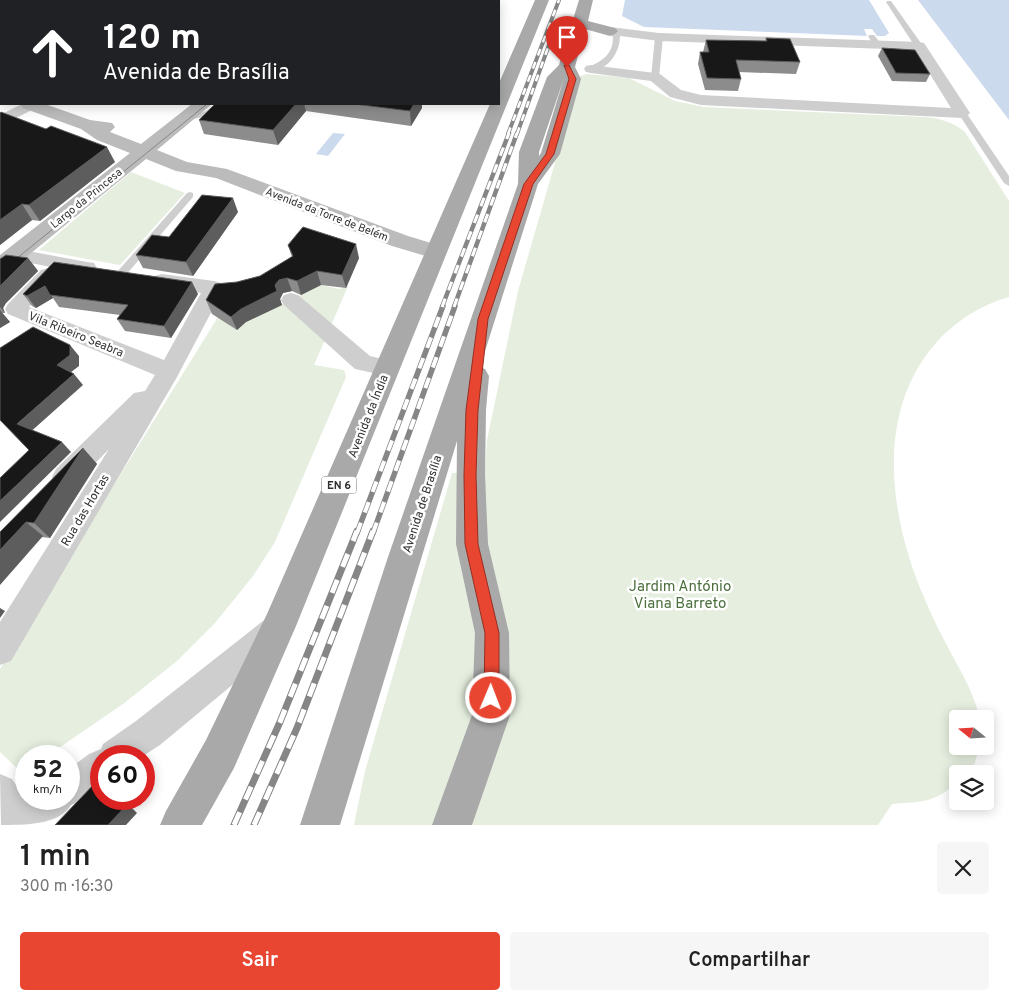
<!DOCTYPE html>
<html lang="pt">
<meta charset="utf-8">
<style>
body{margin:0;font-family:Overpass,sans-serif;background:#f6f6f6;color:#222;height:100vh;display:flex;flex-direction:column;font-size:19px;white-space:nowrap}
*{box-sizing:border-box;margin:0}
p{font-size:16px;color:#767676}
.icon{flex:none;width:28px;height:28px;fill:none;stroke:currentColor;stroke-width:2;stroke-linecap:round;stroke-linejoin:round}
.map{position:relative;height:825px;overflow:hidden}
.side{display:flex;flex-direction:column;background:#fff;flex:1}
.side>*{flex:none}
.hud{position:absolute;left:0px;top:0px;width:500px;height:105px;box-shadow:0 2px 12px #0003;background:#202124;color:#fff;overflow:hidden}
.needle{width:32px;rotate:288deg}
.tools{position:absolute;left:949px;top:710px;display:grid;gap:10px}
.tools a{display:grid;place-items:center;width:45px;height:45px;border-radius:5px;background:#fff;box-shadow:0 2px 12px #0003;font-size:25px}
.speed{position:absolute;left:15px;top:745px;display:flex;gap:10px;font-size:25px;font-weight:700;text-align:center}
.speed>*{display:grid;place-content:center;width:65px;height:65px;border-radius:50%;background:#fff;box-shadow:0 2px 12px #0003;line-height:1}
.speed small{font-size:12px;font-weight:400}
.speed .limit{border:8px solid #d22;background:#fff;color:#111}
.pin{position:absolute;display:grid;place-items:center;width:42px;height:42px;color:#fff;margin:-51px -21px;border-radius:50% 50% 50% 0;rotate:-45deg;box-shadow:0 0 5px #0007}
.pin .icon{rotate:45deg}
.me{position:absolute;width:55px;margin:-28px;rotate:1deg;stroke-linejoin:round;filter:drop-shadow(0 0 4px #0008)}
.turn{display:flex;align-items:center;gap:18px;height:105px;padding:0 20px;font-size:22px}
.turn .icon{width:65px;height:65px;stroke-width:2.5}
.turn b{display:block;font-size:35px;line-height:42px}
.round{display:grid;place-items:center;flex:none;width:52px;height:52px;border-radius:5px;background:#f6f6f6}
.head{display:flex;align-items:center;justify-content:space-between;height:85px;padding:0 20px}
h1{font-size:30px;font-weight:600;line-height:38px}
.button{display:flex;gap:10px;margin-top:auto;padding:10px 20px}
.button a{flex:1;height:58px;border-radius:5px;background:#e94632;color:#fff;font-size:20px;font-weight:600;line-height:58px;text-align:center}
.button a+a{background:#f6f6f6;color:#222}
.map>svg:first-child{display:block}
</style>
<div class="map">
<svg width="1009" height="825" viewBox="0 0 1009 825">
<rect width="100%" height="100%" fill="#fff"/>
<path fill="#e5eedf" d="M587,74L629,78L675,101L704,107L924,117C939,118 953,122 965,132L1009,201V297C981,305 955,321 936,343C876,411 889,510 920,588C927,604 934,621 942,636C956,664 973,688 980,719H958V746H979C977,757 975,766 968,774H958L957,783C932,804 923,801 892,804L878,825H354L365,771L452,473L485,471L487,440L518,291L580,76Z
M131,172L185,193L120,265L39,250Z
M321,285L339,289L348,286L314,365L344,370L346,377L275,542L253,576L215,623L177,661L123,704L47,756H26V770L22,773L0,752V669L218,317L237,330L246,322Z"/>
<path fill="#ccdaee" d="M625,0H869L889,33L885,36H877L872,29H864L867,36L644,27L622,16Z
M918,0H1009V120Z
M333,133L345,134L328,156L316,154Z"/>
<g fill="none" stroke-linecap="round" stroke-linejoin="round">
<path fill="#cecece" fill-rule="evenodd" d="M887,1H891L923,46L922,48H916L886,2Z
M610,29L620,36C620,53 607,72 588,71V67C603,61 613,54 613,37L607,31Z
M659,35L663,37L659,77L655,79L651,77L655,37Z
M870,35H874L881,44L880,46H874L868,36Z
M216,104H225L212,115L185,121L181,119L206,111Z
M959,111H965L1009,176V186L1004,183L958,113Z
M190,192L193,193V197L125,276H117L116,274L117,272L187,193Z"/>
<path fill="#cecece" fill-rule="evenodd" d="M480,0H492V1H480Z
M610,27L659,33L919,42L924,43L970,113L967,116L962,118L701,105L670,97L651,81L591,73L586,72L584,69L586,66L591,65L655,73L660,74L681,90L701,95L951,108L915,50L659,41L605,34L603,31L605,28Z
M22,104L39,105L36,108L0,126V115Z
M17,249L87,262L94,263L97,268L94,273L87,274L10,259L7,255L10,251Z
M48,268L55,270L58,275L29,307L164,360L201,293L155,286L152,281L155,276L162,274L214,281L221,283L224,288L177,377L11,661L0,665V622L109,449L74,485L65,488L56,485L52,477L56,469L134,393L145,391L155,375L8,314L5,309L8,304L41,270Z
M291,293L298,295L370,356L395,362L398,368L395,374L387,376L355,369L284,305L281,300L284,295Z
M274,616L285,621L289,631L285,641L160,745L143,756H101V786L81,801L71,805C60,825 24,825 1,825L0,774L12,779L26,799H69V769L89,754L101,749L103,744L136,721L263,621Z"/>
<path fill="#bbb" fill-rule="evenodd" d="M0,89H1V99H0Z
M20,104H45L90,120L112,123L115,127L110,132L141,144L192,104H212L157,150L187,162L227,169L408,236L444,247L447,252L444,257L436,259L392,246L216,178L176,171L146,159L8,272L0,274V255L130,153L97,140L81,129L23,108Z"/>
<path fill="#a9a9a9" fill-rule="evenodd" d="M535,0H549L296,626L234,768L202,825H160L166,811L206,740L267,614L490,104H499V83Z
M579,0H593L588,21L615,28L618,31L615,34L610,36L585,29L575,67L581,79L560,154L538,184L480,367L485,369L489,376L486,410L485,475L488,544L509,633L510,715L472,825H432L472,715L475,633L456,544L457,441L340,825H300L388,557L518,184L519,152L547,77L559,65ZM564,78L541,153L539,156V152Z"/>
<path stroke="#868686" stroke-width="1" d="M0,272L207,104"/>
<g stroke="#868686" stroke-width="4">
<path id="rail-far3" d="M508,134L559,0
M517,134L550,42"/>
</g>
<g stroke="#868686" stroke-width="4.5">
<path id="rail-far2" d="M442,307L509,133
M454,307L517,133"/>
</g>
<g stroke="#868686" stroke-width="5.5">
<path id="rail-far1" d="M357,533L443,306
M373,533L455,306"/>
</g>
<g stroke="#868686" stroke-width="7">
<path id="rail" d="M234,825L280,722L357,531
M254,825L297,728L373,531"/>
</g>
<use href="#rail-far3" stroke="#fff" stroke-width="2.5" stroke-dasharray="7" stroke-linecap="butt"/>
<use href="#rail-far2" stroke="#fff" stroke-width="3" stroke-dasharray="9" stroke-linecap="butt"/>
<use href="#rail-far1" stroke="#fff" stroke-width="4" stroke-dasharray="11" stroke-linecap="butt"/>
<use href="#rail" stroke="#fff" stroke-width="5" stroke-dasharray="14" stroke-linecap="butt"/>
</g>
<path fill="#8c8c8c" d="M766,38L800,62L796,74L739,72L741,79L738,91L705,90L698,64L700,52H703L706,40L765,41Z
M882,48L930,74L926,82L892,81L878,56Z
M215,104H422V108L411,126L306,111L278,145L204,134L199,120Z
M0,113L115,162L40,221L32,220L0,245Z
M238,212L193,276L143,268L136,255L169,237Z
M288,245L359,258L346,288L321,285L301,295L292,291L283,293L280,299L282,305L246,322L237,330L212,314L206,300L237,282L260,276L292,257Z
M28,258L38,271L6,303L3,308L5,313H2L10,322L0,328V259Z
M23,294H198L171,338L125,331L117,319L120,315L59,307L53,298L36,308L32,306Z
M83,448L97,464L50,538L0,532Z"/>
<path fill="#5d5d5d" d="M451,0H461L460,1H450Z
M296,104H304L306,111L278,145L273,130Z
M414,104H422V108L411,126L410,111Z
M107,147L115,162L40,221L29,205Z
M233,198L238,212L193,276L186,262Z
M22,204L32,220L0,245V220Z
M356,244L359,258L346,288L342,275Z
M28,258L38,271L6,303L3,308L5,313L0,307V286Z
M317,271L321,285L301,295L297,281Z
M287,278L292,291L283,293L280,299L282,305L246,322L237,330L231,317L241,309L275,285L279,280Z
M192,282L198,294L171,338L164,326Z
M45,286L53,298L36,308L27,296Z
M0,310L10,322L0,328Z
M70,345L79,356V366L66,376L57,365Z
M74,374L83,385L27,435L17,424Z
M62,442L71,452L0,522V501Z
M83,448L97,464L50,538L34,523Z
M26,522L43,536L0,585V550Z
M0,608L5,611L0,618Z
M114,799H123L137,813L126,825H108Z"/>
<path fill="#181818" stroke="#5d5d5d" d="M83,0H451L450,1H88Z
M0,25H1V51L0,50Z
M766,38L790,39L800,62L736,60L741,79L707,78L700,52H709L706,40L767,41Z
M882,48L915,50L930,74L896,73Z
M215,104H296L273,130L199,120Z
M354,104H414L410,111Z
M1,112L46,129L51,126L107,147L29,205L22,204L0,220V113Z
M202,195L233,198L186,262L136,255L152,235L169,237Z
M303,227L356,244L342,275L317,271L297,281L287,278L279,280L275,285L277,291L241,309L231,317L206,300L215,284L237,282L260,276L293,256L288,245Z
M6,255L28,258L0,286V259Z
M54,262L192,282L164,326L117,319L128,305L50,295L45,286L27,296L23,294Z
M33,327L70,345V355L57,365L74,374L17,424L62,442L0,501V478L29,450L0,420V348Z
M83,448L34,523L26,522L0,550V532Z
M97,781L101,785V799H114L123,809L108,825H55Z"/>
<path fill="#e94632" stroke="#972e20" d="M564,65H569L576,79L554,154L533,184L488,319L478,410L476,475L478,544L499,633V698L497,704L491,706L486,704L484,698L485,633L465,544L464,475L466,410L478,319L524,184L546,154L569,79Z"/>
<g text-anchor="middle" stroke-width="5" stroke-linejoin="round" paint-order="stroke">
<g font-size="11" fill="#313131" stroke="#fff">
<text transform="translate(86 198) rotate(-39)" y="4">Largo da Princesa</text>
<text transform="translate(327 214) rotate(21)" y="4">Avenida da Torre de Belém</text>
</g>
<rect fill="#fff" stroke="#6f6f6f" stroke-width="1" x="321.5" y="476.5" width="35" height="17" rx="4"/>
<g font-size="11" font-weight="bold" fill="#313131">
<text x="339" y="489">EN 6</text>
</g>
<g font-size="12" fill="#313131" stroke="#fff">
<text transform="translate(76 334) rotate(22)" y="4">Vila Ribeiro Seabra</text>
<text transform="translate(368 416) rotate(-68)" y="4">Avenida da Índia</text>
<text transform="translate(422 504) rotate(-72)" y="4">Avenida de Brasília</text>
<text transform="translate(85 510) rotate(-59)" y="4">Rua das Hortas</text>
</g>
<g font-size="15" fill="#4b6f3d" stroke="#fff">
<text x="680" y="591">Jardim António<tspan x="680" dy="17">Viana Barreto</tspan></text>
</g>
</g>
</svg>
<div class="tools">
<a><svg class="needle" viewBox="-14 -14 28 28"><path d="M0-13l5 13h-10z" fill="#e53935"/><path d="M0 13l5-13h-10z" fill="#767676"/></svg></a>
<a><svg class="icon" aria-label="layers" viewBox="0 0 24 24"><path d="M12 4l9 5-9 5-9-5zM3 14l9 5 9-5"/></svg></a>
</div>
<div class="speed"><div>52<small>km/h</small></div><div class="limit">60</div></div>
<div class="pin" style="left:567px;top:67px;background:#d93025"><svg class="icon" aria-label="arrive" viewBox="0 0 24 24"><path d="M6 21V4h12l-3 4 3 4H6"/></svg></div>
<svg class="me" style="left:491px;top:698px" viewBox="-20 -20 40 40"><circle r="17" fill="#e94632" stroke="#fff" stroke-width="3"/><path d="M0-11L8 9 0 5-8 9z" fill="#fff"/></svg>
<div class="hud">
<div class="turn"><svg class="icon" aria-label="ahead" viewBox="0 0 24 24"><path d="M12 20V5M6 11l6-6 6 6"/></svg><div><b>120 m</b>Avenida de Brasília</div></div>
</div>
</div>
<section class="side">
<div class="head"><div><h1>1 min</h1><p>300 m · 16:30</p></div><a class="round"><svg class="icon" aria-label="close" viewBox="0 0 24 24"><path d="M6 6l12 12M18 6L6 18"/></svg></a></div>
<div class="button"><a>Sair</a><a>Compartilhar</a></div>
</section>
